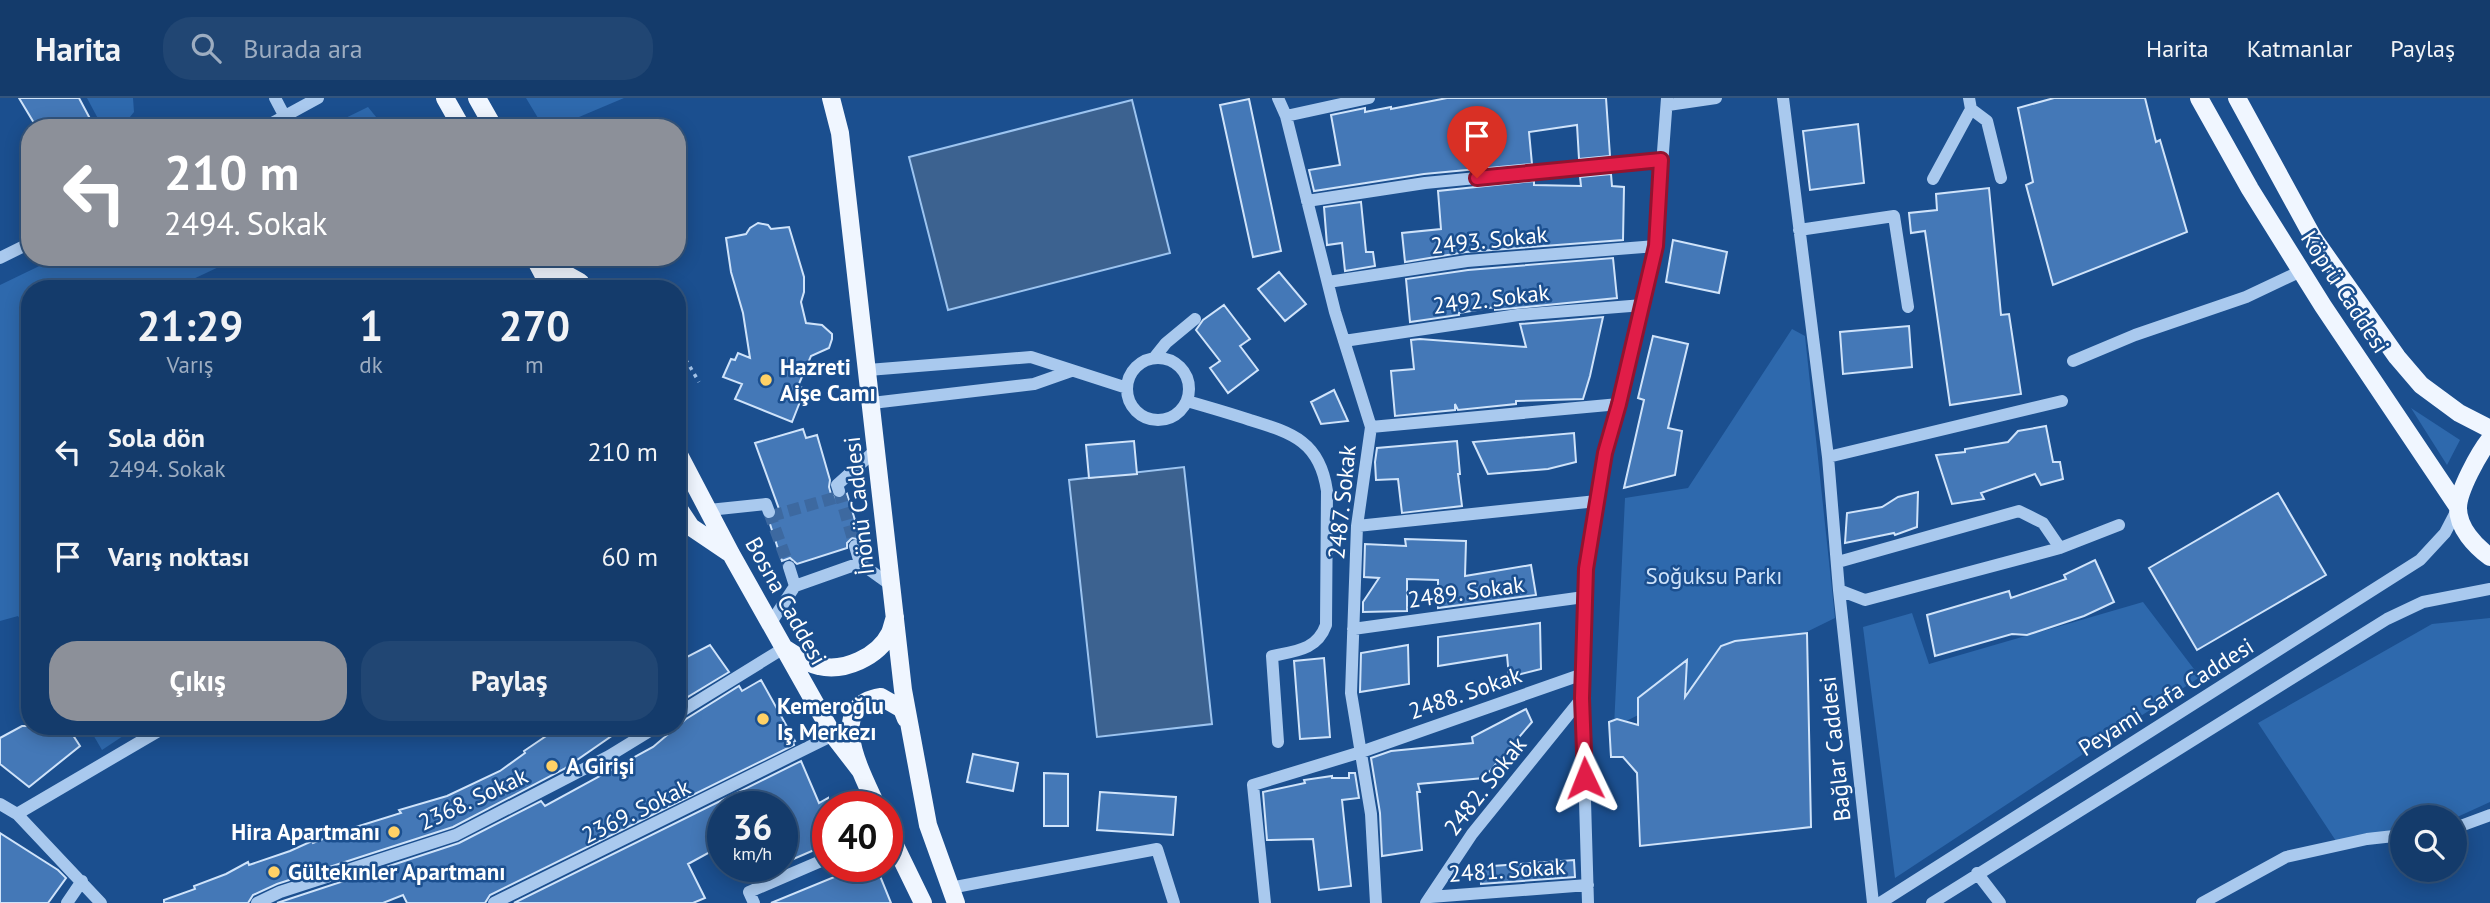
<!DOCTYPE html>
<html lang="tr">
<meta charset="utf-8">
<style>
body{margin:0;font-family:"PT Sans",sans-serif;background:#214673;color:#f1f3f6;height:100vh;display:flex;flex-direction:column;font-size:26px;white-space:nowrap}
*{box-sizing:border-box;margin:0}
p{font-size:23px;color:#9dadc1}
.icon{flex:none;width:38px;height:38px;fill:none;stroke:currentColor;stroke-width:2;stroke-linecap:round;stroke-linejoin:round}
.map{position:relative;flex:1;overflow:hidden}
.panel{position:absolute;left:21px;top:182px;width:665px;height:455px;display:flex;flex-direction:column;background:#143b6b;border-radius:28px;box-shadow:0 4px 18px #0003,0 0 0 2px #33557e}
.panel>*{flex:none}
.top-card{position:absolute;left:21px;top:21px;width:665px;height:147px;border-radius:28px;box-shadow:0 4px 18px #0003,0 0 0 2px #33557e;background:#8c9099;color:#fff;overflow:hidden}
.tools{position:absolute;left:2390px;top:707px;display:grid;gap:14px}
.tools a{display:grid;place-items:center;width:77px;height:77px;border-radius:50%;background:#143b6b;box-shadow:0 4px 18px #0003,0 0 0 2px #33557e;font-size:35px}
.speed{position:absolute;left:707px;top:693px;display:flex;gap:14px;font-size:35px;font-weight:700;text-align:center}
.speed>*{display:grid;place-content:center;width:91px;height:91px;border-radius:50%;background:#143b6b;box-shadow:0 4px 18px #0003,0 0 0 2px #33557e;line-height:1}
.speed small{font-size:18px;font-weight:400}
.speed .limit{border:10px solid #d22;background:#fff;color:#111}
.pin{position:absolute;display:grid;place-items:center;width:60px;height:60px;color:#fff;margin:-72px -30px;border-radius:50% 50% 50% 0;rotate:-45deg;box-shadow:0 0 7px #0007}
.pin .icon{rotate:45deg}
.me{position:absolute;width:77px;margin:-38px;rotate:358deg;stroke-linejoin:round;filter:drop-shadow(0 0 5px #0008)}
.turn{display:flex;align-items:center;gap:24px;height:147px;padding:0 28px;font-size:32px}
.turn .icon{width:91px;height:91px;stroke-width:2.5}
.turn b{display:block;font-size:49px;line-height:60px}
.eta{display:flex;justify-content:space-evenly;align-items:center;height:119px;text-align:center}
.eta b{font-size:42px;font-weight:600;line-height:49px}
.button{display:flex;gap:14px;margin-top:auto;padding:14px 28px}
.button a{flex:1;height:80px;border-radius:28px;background:#8c9099;color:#fff;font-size:28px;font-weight:600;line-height:80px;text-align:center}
.button a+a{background:#214673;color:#f1f3f6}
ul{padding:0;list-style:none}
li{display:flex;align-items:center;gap:21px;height:105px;padding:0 28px}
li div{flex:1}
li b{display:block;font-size:26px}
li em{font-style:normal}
header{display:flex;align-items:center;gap:42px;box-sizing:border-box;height:98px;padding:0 35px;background:#143b6b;border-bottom:2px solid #33557e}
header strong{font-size:33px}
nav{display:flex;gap:38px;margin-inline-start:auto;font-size:24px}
.search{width:490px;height:63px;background:#214673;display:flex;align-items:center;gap:18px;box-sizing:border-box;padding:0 24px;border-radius:28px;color:#9dadc1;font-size:26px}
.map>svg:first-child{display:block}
</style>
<header>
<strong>Harita</strong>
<div class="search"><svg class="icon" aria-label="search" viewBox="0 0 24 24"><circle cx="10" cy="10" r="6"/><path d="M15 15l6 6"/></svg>Burada ara</div>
<nav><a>Harita</a><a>Katmanlar</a><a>Paylaş</a></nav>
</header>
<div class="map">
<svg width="2490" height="805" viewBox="0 0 2490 805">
<rect width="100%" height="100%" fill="#1b4f8f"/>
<path fill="#2e69ad" d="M87,0H133L134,14L121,30H103Z
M526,0H624L553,30H544Z
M368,9L385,30H325Z
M58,159H240L172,191H30V536L18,518L0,523V187Z
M1792,231L1805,238L1835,520L1614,629L1625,400L1688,390Z
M2411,310L2460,342L2447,367Z
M2143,504L2200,579L1895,780L1863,529L1912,515L1929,566Z
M2490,520V704L2455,720L2403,719V730L2336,743L2258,625L2432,526Z
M88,628H138L102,652Z"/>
<path fill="#3c6290" stroke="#9cc4f0" stroke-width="2" d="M1132,2L1170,155L948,212L909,59Z
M1184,369L1212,626L1097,639L1069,382Z"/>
<path fill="#4478b7" stroke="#cfe3fa" stroke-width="2" d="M19,0H79L95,30H37Z
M1447,0H1606L1610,58L1579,61L1577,27L1529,34L1532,66L1424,76L1314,93L1309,72L1340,67L1331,17L1365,10V14L1391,9V11Z
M2054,0H2145L2156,44L2160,42L2187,134L2053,187L2026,87L2033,84L2018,10Z
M1249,1L1281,153L1253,159L1220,7Z
M1858,26L1864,85L1810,92L1803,33Z
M1611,76L1612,88L1624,89L1623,142L1466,154L1405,164L1402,135L1441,131L1438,93L1534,83V87L1581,88L1580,79Z
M1989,90L2001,217L2009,216L2021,296L1950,307L1925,133L1911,135L1909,115L1937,112L1936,96Z
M1361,104L1366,154H1373L1375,168L1345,173L1342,145L1327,147L1324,109Z
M758,125L768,127L771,131L789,129L804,179V194L801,204L806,225L822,227L832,236V241L829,250L811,258L798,288L805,291L792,324L735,301L742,286L723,279L731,261L735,262L738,255L750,260L743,215L731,174L726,140L746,136L750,130Z
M1673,142L1727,154L1719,195L1666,184Z
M1613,160L1617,200L1495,212V209L1459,215V217L1410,224L1406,181L1468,172Z
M1279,174L1306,206L1285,223L1258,191Z
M1224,207L1250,241L1240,248L1258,272L1228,295L1210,270L1220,263L1196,232L1203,222Z
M1603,219L1590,278L1583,301L1516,303V306L1458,312L1455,306V312L1395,318L1391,273L1414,271L1411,242L1420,241L1526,249L1520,226Z
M1909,228L1912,269L1843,276L1840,234Z
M1653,238L1688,246L1668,330L1682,333L1675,377L1624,390L1644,302L1638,300Z
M1334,292L1348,323L1321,326L1311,304Z
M2046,328L2053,364H2060L2063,381L2041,387L2035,376L1981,395L1984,401L1952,406L1936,357L1965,354V351L2008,344L2018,333Z
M803,331L806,340L817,337L830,382L829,389L831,396L838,402L842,401L847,396L861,442L852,440L847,445V450L797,466L790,460L782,463L769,423L775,420L779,411L755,345Z
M1574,335L1576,364L1548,371L1488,376L1473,344Z
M1134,343L1137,376L1089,380L1086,347Z
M1457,343L1460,376H1458L1462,408L1402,415L1398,381L1376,382L1375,364L1377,350Z
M1918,394L1917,429L1895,437L1894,435L1845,445L1847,415L1882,409L1898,399Z
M2278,395L2326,477L2197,552L2149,470Z
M1405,441L1466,443L1465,478L1531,467L1536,497L1438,510V482L1407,481V513L1363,514V504L1379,480L1364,479L1365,446L1406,448Z
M2095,462L2114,504L2084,518L2027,537L2012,536L1935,558L1927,517L2009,493L2011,500L2066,481L2064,477Z
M1540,525L1541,571L1509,579L1507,557L1438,568V539Z
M1807,535L1811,729L1640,748L1637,675L1623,659H1611L1609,624L1617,621L1638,627V600L1687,562L1685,599L1721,548L1735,543Z
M710,547L729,574L681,603L677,596V564Z
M1408,547L1409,586L1360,594L1361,555Z
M1324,560L1330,639L1300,641L1294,563Z
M761,582L795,643L793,644L794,647L490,797L485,805H407L403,797L383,805H277L459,745L541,703L545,708L653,649L686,621L739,588L742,593Z
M1526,611L1532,624L1484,680L1418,686L1420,694H1417L1422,752L1382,758L1380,715L1371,660L1391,653L1473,645L1472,639Z
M22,628H67L80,648L29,689L0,666V640Z
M561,628H626L564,671L453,729L277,786L253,797L248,805H164V802L195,791L194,788L226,776L248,764L249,767L290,753L312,743L313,745L343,733L401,715L399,712L447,698L500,673L525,655L524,653Z
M973,656L1018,665L1013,693L967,684Z
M801,663L819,705L828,700V746L782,766V709H723V747L688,766L705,800L693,805H514Z
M1044,675L1068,676V728H1044Z
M1349,675H1355L1359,700L1342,702L1351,788L1319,792L1313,741L1267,742L1263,694L1305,685L1304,682L1332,678V680H1349Z
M1100,694L1176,699L1173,737L1097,732Z
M0,735L58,772L66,780L48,805H0Z
M1574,762L1575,779L1481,786L1480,769Z
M861,768H876L891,805H771Z"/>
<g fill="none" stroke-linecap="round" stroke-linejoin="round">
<path stroke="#3d69a0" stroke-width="12" stroke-dasharray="12 6" stroke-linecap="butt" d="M839,393L855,448
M769,414L789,469
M771,418L841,398"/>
<path stroke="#a9c9ee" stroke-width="3.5" stroke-dasharray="3.5 5" stroke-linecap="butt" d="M677,247L699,284"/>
<path stroke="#a9c9ee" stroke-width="12" d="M275,0L285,19
M1278,0L1286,18L1335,214L1371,329L1357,428L1351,595L1371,716L1376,805
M1783,0L1828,359L1839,492L1865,502L2060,450L2119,427
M1668,7L1716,0
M1971,11L1987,23L2001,80
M1286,18L1369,0
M263,30L318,0
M1933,81L1971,11L1969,0
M1307,103L1425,85L1661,62
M1799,132L1894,118L1908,209
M0,160L30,145
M1328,184L1467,163L1656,148
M1344,243L1518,217L1643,207
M1154,260L1166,245L1195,221
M1127 291a31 31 0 1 1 62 0a31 31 0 1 1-62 0Z
M2073,263L2135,237L2246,199L2301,173
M868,272L1031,259L1127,290
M1187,303C1208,309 1229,315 1250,322C1293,335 1320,344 1327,393L1326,527C1317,552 1296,553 1272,558L1278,644
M872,305L1034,286L1071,273
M1371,329L1619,306
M1828,359L2062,303
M839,393L837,387L877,351
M709,412L766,406L769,414
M1357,428L1597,403
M855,448L860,465L892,488
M1838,464L2019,413L2043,425L2060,450
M795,488L860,465
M1839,492L1873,805
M770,526L795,488L789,469
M1353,531L1584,499
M677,616L784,550
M0,706L17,716L101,805
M17,716L167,628
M2455,730L2490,717
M1977,775L2000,805
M950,790L1157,751L1174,805
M1430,799L1588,787
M67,805L82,783
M257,805L280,794L456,737L609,658L658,628
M494,805L833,637
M754,805L749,794L828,760
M1265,805L1253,687L1361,654L1583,576
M1426,805L1472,736L1582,600
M1588,805L1582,600L1586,471L1605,355L1619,306L1656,148L1667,0
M1880,805L2420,462L2445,435L2458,410
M1932,805L2387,521L2423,504L2490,491
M2202,805L2286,759L2367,741L2403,737"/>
<path stroke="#f0f6ff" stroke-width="18" d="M445,0L462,30
M477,0L494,30
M831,0L840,35L903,592L928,727L956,805
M2199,0L2250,91L2323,208L2458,409
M2237,0L2314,141L2397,259L2421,287L2459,315L2490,331
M534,159L551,191
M535,159L580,184
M2490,341C2479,355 2458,393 2458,410C2458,430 2475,448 2490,459
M677,353L731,456L833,637L860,672
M677,408L691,429L728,454
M784,550C794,556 807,566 819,568C844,574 878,559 890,535C892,530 893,524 895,519
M877,709C863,677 823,608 881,599L902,611L906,621
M887,731L923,805"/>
</g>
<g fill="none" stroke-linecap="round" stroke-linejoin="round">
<g stroke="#92132f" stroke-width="18">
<path id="route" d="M1477,80L1661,62L1656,148L1619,306L1605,355L1586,471L1582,600L1585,680"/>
</g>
<use href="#route" stroke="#e11d48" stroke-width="12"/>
</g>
<g fill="#ffd166" stroke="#1b4f8f" stroke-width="2.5">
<circle cx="766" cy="282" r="7"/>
<circle cx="763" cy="621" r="7"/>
<circle cx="552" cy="668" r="7"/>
<circle cx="394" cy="734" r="7"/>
<circle cx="274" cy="774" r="7"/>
</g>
<g text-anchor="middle" stroke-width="5" stroke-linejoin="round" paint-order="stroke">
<g font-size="23" fill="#fff" stroke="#1b4f8f">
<text transform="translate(1489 142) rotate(-6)" y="8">2493. Sokak</text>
<text transform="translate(2345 194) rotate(57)" y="8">Köprü Caddesi</text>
<text transform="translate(1491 201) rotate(-7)" y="8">2492. Sokak</text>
<text transform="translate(1342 404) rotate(-84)" y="8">2487. Sokak</text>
<text transform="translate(859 408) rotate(-96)" y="8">İnönü Caddesi</text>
<text transform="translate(1466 494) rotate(-8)" y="8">2489. Sokak</text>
<text transform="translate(786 503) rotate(61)" y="8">Bosna Caddesi</text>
<text transform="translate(1465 595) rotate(-19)" y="8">2488. Sokak</text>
<text transform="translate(2166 599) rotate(-32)" y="8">Peyami Safa Caddesi</text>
<text transform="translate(1835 651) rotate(-96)" y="8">Bağlar Caddesi</text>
<text transform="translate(1485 688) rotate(-52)" y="8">2482. Sokak</text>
<text transform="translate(473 701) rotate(-25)" y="8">2368. Sokak</text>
<text transform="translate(636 713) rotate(-26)" y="8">2369. Sokak</text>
<text transform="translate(1507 772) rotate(-4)" y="8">2481. Sokak</text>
</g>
<g font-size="23" font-weight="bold" fill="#fff" stroke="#1b4f8f" text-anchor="start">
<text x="780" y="277">Hazreti<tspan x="780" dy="26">Aişe Camı</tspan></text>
<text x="777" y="616">Kemeroğlu<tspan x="777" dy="26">Iş Merkezı</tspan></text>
<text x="566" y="676">A Girişi</text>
<text x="380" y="742" text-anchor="end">Hira Apartmanı</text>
<text x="288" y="782">Gültekınler Apartmanı</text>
</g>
<g font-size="23" fill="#cfe3fa" stroke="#1b4f8f">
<text x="1714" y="486">Soğuksu Parkı</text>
</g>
</g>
</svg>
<div class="tools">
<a><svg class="icon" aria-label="search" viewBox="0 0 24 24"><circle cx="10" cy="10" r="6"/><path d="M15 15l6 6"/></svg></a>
</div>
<div class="speed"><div>36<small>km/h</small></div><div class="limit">40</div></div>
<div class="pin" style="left:1477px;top:80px;background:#d93025"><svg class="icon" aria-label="arrive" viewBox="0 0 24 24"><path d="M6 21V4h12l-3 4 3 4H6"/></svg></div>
<svg class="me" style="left:1585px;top:680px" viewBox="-20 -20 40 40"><path d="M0-17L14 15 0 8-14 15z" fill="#e11d48" stroke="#fff" stroke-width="4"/></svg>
<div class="top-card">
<div class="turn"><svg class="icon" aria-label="left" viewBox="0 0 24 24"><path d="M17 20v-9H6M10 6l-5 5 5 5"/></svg><div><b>210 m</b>2494. Sokak</div></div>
</div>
<section class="panel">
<div class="eta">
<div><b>21:29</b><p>Varış</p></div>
<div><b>1</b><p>dk</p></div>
<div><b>270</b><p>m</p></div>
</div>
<ul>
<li><svg class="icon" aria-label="left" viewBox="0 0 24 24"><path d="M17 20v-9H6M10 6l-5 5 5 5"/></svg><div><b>Sola dön</b><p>2494. Sokak</p></div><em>210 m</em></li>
<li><svg class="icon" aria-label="arrive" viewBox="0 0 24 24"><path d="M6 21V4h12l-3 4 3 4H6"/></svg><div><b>Varış noktası</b></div><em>60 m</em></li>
</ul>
<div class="button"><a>Çıkış</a><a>Paylaş</a></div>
</section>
</div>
